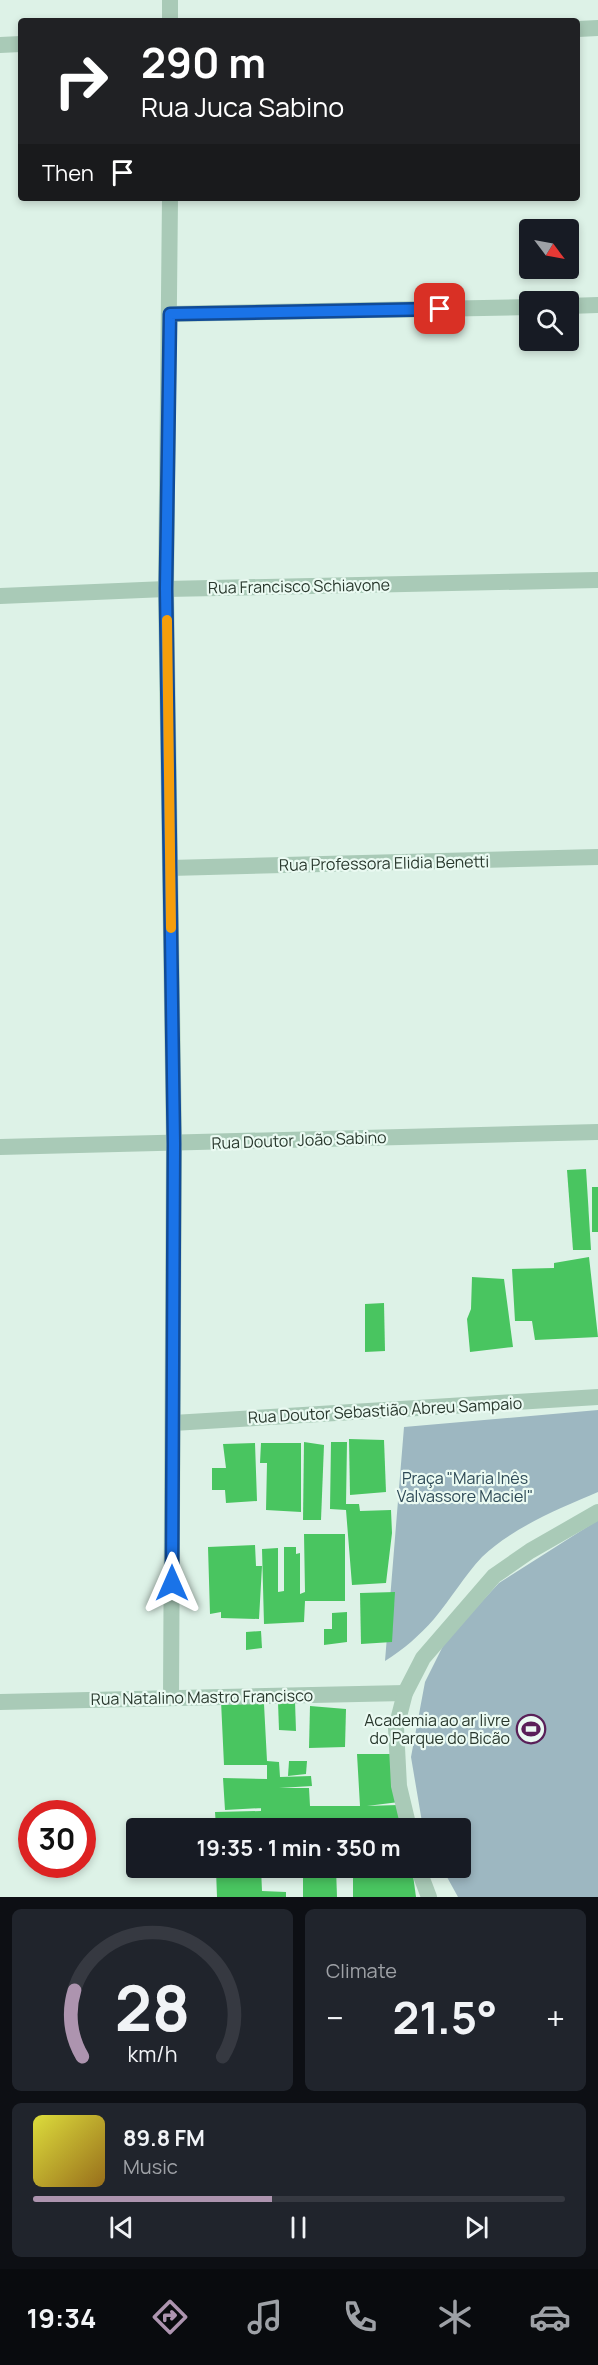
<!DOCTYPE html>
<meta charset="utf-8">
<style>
:root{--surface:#171b24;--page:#20242c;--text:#f1f3f6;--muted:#9ea1a6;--line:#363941;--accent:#ad94af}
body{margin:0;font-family:Manrope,sans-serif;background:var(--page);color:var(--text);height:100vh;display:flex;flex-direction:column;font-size:22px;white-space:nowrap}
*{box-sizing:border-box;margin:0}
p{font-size:20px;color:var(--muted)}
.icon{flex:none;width:33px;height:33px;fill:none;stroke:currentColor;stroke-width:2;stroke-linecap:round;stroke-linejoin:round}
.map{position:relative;height:1897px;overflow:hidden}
.panel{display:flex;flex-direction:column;gap:12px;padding:12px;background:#0d0f14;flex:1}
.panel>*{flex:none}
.banner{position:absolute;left:18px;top:18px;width:562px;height:183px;border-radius:6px;box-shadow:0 3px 9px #0003;background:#202124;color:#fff;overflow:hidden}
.needle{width:39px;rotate:122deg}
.buttons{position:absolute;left:519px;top:219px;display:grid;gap:12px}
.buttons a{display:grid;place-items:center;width:60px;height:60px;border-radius:6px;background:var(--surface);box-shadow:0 3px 9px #0003;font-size:30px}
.speed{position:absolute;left:18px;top:1800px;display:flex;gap:12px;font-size:30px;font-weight:700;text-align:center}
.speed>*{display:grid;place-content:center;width:78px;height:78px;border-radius:50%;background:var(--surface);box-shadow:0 3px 9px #0003;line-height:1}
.speed .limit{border:9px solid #d22;background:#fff;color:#111}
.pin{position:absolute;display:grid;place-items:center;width:51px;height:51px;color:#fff;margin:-26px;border-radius:12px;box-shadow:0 3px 9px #0006}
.me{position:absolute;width:66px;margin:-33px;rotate:0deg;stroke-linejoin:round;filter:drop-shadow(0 0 4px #0008)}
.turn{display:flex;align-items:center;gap:21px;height:126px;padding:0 24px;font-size:27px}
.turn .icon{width:78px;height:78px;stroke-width:2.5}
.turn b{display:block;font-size:42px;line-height:51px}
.then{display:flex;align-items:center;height:57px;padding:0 24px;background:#0003;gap:12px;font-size:22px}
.big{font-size:45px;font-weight:700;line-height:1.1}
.panel .widget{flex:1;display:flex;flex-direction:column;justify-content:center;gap:9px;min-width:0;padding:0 21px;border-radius:9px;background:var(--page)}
.panel .dial{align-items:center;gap:0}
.dial svg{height:156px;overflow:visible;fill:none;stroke:var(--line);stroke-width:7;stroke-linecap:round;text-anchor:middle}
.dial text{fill:var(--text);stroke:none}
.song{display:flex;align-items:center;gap:18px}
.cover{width:72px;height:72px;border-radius:9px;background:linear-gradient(135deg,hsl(60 70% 55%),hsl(40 70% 35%))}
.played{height:6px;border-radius:3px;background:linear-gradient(90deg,var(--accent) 45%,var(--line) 45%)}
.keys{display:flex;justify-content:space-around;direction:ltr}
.heat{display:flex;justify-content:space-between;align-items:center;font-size:33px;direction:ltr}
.panel .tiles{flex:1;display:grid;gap:12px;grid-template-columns:1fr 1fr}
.widget:last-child{grid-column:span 2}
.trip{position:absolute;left:126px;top:1818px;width:345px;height:60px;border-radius:6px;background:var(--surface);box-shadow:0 3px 9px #0003;font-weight:700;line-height:60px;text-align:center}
.tabs{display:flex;height:96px;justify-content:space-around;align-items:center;background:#090b0e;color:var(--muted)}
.tabs .icon{width:42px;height:42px}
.tabs .current{color:var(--accent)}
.tabs b{font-size:27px;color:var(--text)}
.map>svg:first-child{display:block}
</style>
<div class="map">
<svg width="598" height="1897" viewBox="0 0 598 1897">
<rect width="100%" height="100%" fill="#ddf2e7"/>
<g fill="#9db7c1">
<path d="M598,1410V1492C560,1508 512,1528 482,1557C464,1576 451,1599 434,1619C419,1636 404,1649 385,1661L404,1427Z"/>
<polygon points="598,1520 598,1897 458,1897 442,1868 460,1868 460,1828 423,1828 411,1757 425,1682 446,1640 499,1583"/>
</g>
<g fill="#49c560">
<polygon points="586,1169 591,1250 573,1250 567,1170"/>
<rect x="592" y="1187" width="6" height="45"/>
<polygon points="589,1257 598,1337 535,1340 532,1321 515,1321 512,1269 554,1268 554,1263"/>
<polygon points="472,1277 504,1279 513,1347 470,1352 467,1319 471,1309"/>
<polygon points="384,1303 385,1351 365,1352 365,1304"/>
<polygon points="349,1439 384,1440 386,1492 350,1495"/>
<polygon points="304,1442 324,1445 321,1520 303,1520"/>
<polygon points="331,1442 347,1442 346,1504 359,1504 360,1511 391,1510 392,1533 386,1583 352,1585 346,1510 330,1509"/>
<polygon points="255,1443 257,1501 226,1503 225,1490 212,1490 212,1468 226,1468 223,1444"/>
<polygon points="261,1443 301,1443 301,1512 266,1510 267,1463 260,1463"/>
<polygon points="304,1534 345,1534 345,1601 305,1601 304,1622 264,1624 262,1549 278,1548 278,1592 284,1591 284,1547 296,1547 296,1554 300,1553 300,1594 305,1592"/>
<polygon points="255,1545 256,1566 262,1566 259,1619 221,1618 221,1612 210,1614 208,1547"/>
<polygon points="395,1592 392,1642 361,1644 360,1593"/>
<polygon points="347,1612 347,1642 324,1645 324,1629 332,1629 332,1613"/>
<polygon points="261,1631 262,1648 246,1650 246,1632"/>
<polygon points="221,1701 264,1704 267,1761 279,1762 280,1777 311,1776 312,1786 279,1788 309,1788 310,1806 360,1806 357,1754 392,1754 399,1802 367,1806 398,1805 405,1828 352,1828 352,1824 317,1826 317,1828 234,1828 234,1825 216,1827 215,1812 261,1811 261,1808 279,1807 225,1810 223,1778 267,1779 267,1765 224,1765"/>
<polygon points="295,1701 296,1731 279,1730 278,1702"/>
<polygon points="310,1706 346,1709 345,1747 309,1748"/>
<polygon points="289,1761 307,1761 306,1774 288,1776"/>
<polygon points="234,1868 261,1868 262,1891 286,1892 286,1897 217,1897 216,1870 234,1871"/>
<polygon points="303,1868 336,1868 337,1897 303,1897"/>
<polygon points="353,1868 412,1868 416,1897 353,1897"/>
</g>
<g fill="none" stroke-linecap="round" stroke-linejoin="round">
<g stroke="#a9cab7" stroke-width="16">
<polyline points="170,0 170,21"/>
<polyline points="578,29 598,28"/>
<polyline points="0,45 21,44"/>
<polyline points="170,198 166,589 174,1144 171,1698"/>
<polyline points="568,306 598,305"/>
<polyline points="169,314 530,307"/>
<polyline points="0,596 166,589 598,580"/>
<polyline points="170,868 598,857"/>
<polyline points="0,1147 598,1132"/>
<polyline points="173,1423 598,1397"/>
<polyline points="0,1702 405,1693"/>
<polyline points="409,1828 399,1786 396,1728 405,1693 423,1658 494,1576 530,1551 598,1512"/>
<polyline points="418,1868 429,1897"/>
</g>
</g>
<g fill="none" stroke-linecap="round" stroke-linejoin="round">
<g stroke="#114b97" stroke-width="15">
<polyline id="route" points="172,1583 174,1144 166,589 170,314 440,309"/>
</g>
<use href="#route" stroke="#1a73e8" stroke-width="10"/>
<polyline stroke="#f59e0b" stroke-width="10" points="167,620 171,928"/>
</g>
<defs>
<g id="stadium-ring" transform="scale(1.5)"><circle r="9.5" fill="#eafaf2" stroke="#591f58" stroke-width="1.5"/><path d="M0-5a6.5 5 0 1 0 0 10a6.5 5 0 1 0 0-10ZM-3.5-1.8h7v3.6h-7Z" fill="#591f58"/></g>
</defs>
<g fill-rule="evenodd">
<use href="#stadium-ring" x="531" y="1729"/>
</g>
<g text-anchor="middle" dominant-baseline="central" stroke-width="4.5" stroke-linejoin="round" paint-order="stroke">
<g font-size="16" fill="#29382d" stroke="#eafaf2">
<text transform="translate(299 586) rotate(-1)">Rua Francisco Schiavone</text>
<text transform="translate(384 863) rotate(-1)">Rua Professora Elidia Benetti</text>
<text transform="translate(299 1140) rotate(-2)">Rua Doutor João Sabino</text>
<text transform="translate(385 1410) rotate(-3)">Rua Doutor Sebastião Abreu Sampaio</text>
<text transform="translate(202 1697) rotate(-1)">Rua Natalino Mastro Francisco</text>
</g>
<g font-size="16" fill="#2d4956" stroke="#eafaf2">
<text x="465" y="1478">Praça "Maria Inês<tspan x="465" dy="18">Valvassore Maciel"</tspan></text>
</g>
<g font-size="16" fill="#29382d" stroke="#eafaf2" text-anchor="end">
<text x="510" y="1720">Academia ao ar livre<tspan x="510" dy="18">do Parque do Bicão</tspan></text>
</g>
</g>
</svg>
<div class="buttons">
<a><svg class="needle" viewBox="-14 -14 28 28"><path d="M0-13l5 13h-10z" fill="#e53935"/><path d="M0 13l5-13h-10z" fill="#9ea1a6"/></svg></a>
<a><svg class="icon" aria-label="search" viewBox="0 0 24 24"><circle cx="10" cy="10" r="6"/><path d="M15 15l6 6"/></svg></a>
</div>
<div class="speed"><div class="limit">30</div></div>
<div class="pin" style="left:440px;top:309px;background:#d93025"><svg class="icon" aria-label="arrive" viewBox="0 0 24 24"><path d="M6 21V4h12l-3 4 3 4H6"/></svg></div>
<svg class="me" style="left:172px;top:1583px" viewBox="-20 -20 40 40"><path d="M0-17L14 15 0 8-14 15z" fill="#1a73e8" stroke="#fff" stroke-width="4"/></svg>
<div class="trip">19:35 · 1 min · 350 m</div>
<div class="banner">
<div class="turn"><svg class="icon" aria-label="right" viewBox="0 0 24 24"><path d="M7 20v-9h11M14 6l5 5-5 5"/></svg><div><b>290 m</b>Rua Juca Sabino</div></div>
<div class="then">Then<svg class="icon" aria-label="arrive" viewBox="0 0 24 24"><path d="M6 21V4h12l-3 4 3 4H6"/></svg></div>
</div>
</div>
<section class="panel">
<div class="tiles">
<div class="widget dial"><svg viewBox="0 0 100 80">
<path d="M14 69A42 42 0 1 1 86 69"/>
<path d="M14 69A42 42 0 0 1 10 35" stroke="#ad94af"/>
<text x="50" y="56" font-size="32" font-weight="700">28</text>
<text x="50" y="72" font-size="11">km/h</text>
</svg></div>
<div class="widget"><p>Climate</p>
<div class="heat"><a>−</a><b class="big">21.5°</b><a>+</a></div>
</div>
<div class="widget">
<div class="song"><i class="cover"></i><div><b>89.8 FM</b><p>Music</p></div></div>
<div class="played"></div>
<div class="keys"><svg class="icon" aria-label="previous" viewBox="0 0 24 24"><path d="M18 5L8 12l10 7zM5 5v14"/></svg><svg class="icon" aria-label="pause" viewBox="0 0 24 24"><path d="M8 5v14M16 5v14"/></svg><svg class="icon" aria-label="next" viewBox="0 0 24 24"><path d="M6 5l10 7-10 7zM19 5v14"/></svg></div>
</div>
</div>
</section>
<nav class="tabs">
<b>19:34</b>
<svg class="icon current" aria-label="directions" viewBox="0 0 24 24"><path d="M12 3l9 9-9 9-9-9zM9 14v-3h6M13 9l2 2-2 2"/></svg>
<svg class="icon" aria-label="music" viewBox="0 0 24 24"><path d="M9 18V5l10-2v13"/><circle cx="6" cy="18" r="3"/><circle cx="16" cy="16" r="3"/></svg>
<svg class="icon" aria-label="phone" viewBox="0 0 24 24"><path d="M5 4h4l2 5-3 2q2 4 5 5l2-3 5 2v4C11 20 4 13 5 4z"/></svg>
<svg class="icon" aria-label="climate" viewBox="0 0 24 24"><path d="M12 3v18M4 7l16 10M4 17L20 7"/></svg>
<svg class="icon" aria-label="car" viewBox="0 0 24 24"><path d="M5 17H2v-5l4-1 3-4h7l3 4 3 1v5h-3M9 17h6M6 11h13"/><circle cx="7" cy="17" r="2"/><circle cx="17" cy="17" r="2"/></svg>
</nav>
